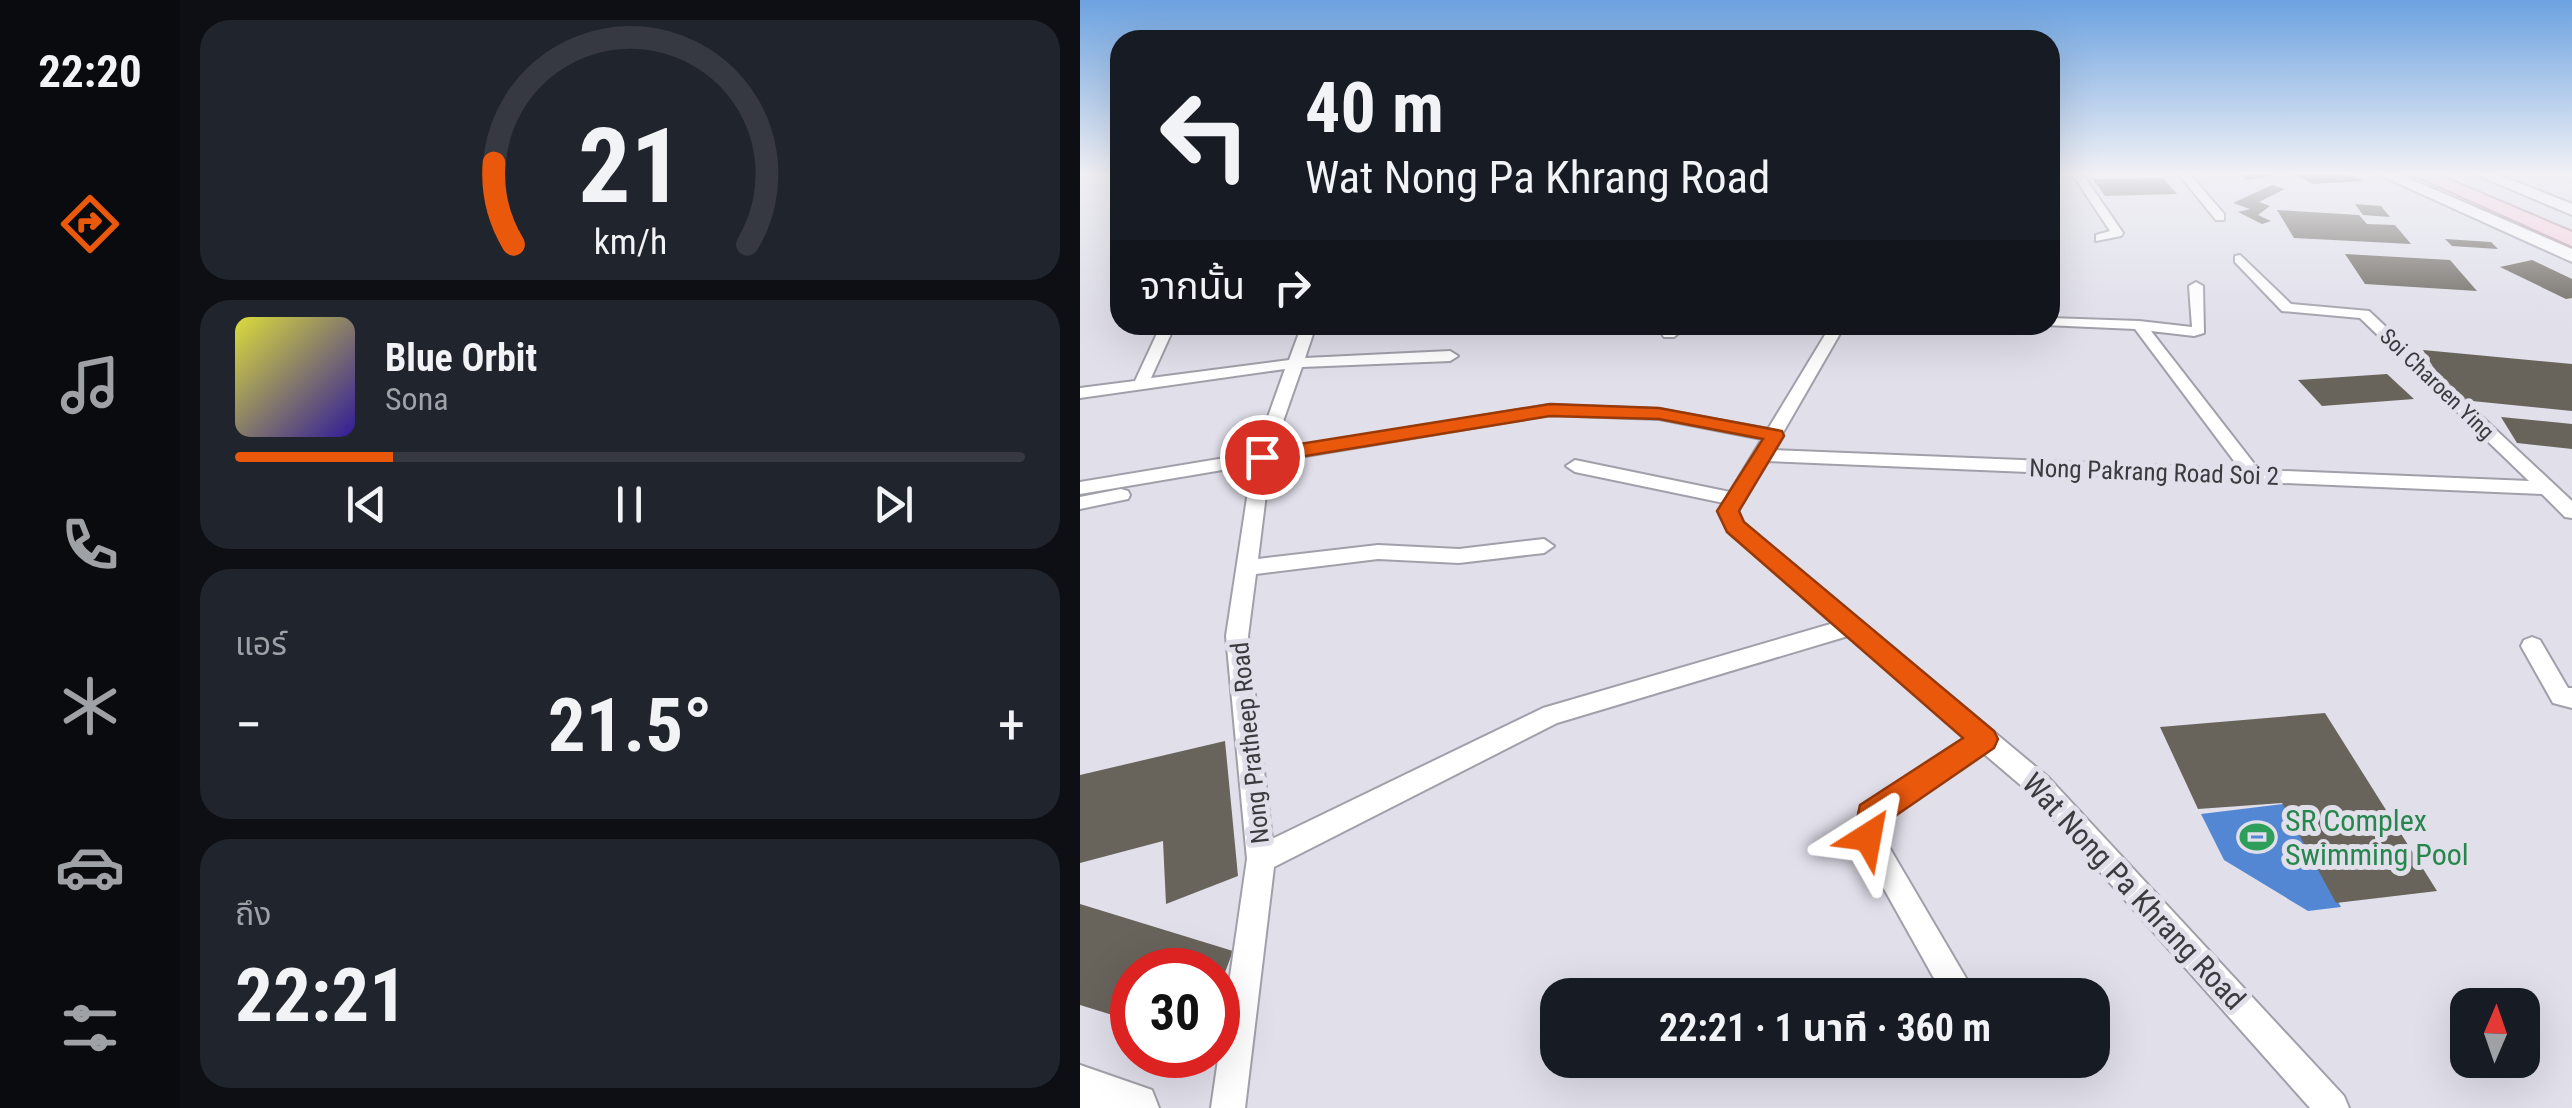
<!DOCTYPE html>
<html lang="th">
<meta charset="utf-8">
<style>
:root{--surface:#171b24;--page:#20242c;--text:#f1f3f6;--muted:#9ea1a6;--line:#363941;--accent:#ea580c}
body{margin:0;font-family:"Roboto Condensed","Noto Sans Thai",sans-serif;background:var(--page);color:var(--text);height:100vh;display:flex;flex-direction:column;font-size:38px;white-space:nowrap}
*{box-sizing:border-box;margin:0}
p{font-size:32px;color:var(--muted)}
.icon{flex:none;width:55px;height:55px;fill:none;stroke:currentColor;stroke-width:2;stroke-linecap:round;stroke-linejoin:round}
.map{position:relative;flex:1;overflow:hidden}
.details{display:flex;flex-direction:column;gap:20px;padding:20px;background:#0d0f14;width:900px}
.details>*{flex:none}
.top-card{position:absolute;left:30px;top:30px;width:950px;height:305px;border-radius:30px;box-shadow:0 10px 40px #0002;background:#171b24;color:var(--text);overflow:hidden}
.needle{width:65px;rotate:2deg}
.buttons{position:absolute;left:1370px;top:988px;display:grid;gap:20px}
.buttons a{display:grid;place-items:center;width:90px;height:90px;border-radius:20px;background:var(--surface);box-shadow:0 10px 40px #0002;font-size:50px}
.speed{position:absolute;left:30px;top:948px;display:flex;gap:20px;font-size:50px;font-weight:700;text-align:center}
.speed>*{display:grid;place-content:center;width:130px;height:130px;border-radius:50%;background:var(--surface);box-shadow:0 10px 40px #0002;line-height:1}
.speed .limit{border:15px solid #d22;background:#fff;color:#111}
.pin{position:absolute;display:grid;place-items:center;width:85px;height:85px;color:#fff;margin:-42px;border:5px solid #fff;border-radius:50%;box-shadow:0 2px 10px #0007}
.me{position:absolute;width:110px;margin:-55px;rotate:34deg;stroke-linejoin:round;filter:drop-shadow(0 0 8px #0008)}
.turn{display:flex;align-items:center;gap:35px;height:210px;padding:0 30px;font-size:45px}
.turn .icon{width:130px;height:130px;stroke-width:2.5}
.turn b{display:block;font-size:70px;line-height:85px}
.then{display:flex;align-items:center;height:95px;padding:0 30px;background:#0003;gap:20px;font-size:38px}
.big{font-size:75px;font-weight:700;line-height:1.1}
.details .tile{flex:1;display:flex;flex-direction:column;justify-content:center;gap:15px;min-width:0;padding:0 35px;border-radius:30px;background:var(--page)}
.details .dial{align-items:center;gap:0}
.dial svg{height:260px;overflow:visible;fill:none;stroke:var(--line);stroke-width:7;stroke-linecap:round;text-anchor:middle}
.dial text{fill:var(--text);stroke:none}
.song{display:flex;align-items:center;gap:30px}
.cover{width:120px;height:120px;border-radius:15px;background:linear-gradient(135deg,hsl(60 70% 55%),hsl(250 70% 35%))}
.played{height:10px;border-radius:5px;background:linear-gradient(90deg,var(--accent) 20%,var(--line) 20%)}
.keys{display:flex;justify-content:space-around;direction:ltr}
.heat{display:flex;justify-content:space-between;align-items:center;font-size:55px;direction:ltr}
.trip{position:absolute;left:460px;top:978px;width:570px;height:100px;border-radius:30px;background:var(--surface);box-shadow:0 10px 40px #0002;font-weight:700;line-height:100px;text-align:center}
main{display:flex;flex:1;min-height:0}
.tabs{display:flex;flex-direction:column;width:180px;justify-content:space-around;align-items:center;background:#090b0e;color:var(--muted)}
.tabs .icon{width:70px;height:70px}
.tabs .active{color:var(--accent)}
.tabs b{font-size:45px;color:var(--text)}
.map>svg:first-child{display:block}
</style>
<main>
<nav class="tabs">
<b>22:20</b>
<svg class="icon active" aria-label="directions" viewBox="0 0 24 24"><path d="M12 3l9 9-9 9-9-9zM9 14v-3h6M13 9l2 2-2 2"/></svg>
<svg class="icon" aria-label="music" viewBox="0 0 24 24"><path d="M9 18V5l10-2v13"/><circle cx="6" cy="18" r="3"/><circle cx="16" cy="16" r="3"/></svg>
<svg class="icon" aria-label="phone" viewBox="0 0 24 24"><path d="M5 4h4l2 5-3 2q2 4 5 5l2-3 5 2v4C11 20 4 13 5 4z"/></svg>
<svg class="icon" aria-label="climate" viewBox="0 0 24 24"><path d="M12 3v18M4 7l16 10M4 17L20 7"/></svg>
<svg class="icon" aria-label="car" viewBox="0 0 24 24"><path d="M5 17H2v-5l4-1 3-4h7l3 4 3 1v5h-3M9 17h6M6 11h13"/><circle cx="7" cy="17" r="2"/><circle cx="17" cy="17" r="2"/></svg>
<svg class="icon" aria-label="filters" viewBox="0 0 24 24"><path d="M4 7h16M4 17h16"/><circle cx="9" cy="7" r="2"/><circle cx="15" cy="17" r="2"/></svg>
</nav>
<section class="details">
<div class="tile dial"><svg viewBox="0 0 100 80">
<path d="M14 69A42 42 0 1 1 86 69"/>
<path d="M14 69A42 42 0 0 1 8 44" stroke="#ea580c"/>
<text x="50" y="56" font-size="32" font-weight="700">21</text>
<text x="50" y="72" font-size="11">km/h</text>
</svg></div>
<div class="tile">
<div class="song"><i class="cover"></i><div><b>Blue Orbit</b><p>Sona</p></div></div>
<div class="played"></div>
<div class="keys"><svg class="icon" aria-label="previous" viewBox="0 0 24 24"><path d="M18 5L8 12l10 7zM5 5v14"/></svg><svg class="icon" aria-label="pause" viewBox="0 0 24 24"><path d="M8 5v14M16 5v14"/></svg><svg class="icon" aria-label="next" viewBox="0 0 24 24"><path d="M6 5l10 7-10 7zM19 5v14"/></svg></div>
</div>
<div class="tile"><p>แอร์</p>
<div class="heat"><a>−</a><b class="big">21.5°</b><a>+</a></div>
</div>
<div class="tile"><p>ถึง</p><b class="big">22:21</b></div>
</section>
<div class="map">
<svg width="1492" height="1108" viewBox="0 0 1492 1108">
<rect width="100%" height="100%" fill="#e0dfea"/>
<polygon fill="#5387d3" points="1203,804 1261,907 1228,911 1144,860 1121,814"/>
<g fill="#68635b">
<polygon points="1158,172 1188,172 1193,176 1166,180"/>
<polygon points="1221,172 1263,172 1283,181 1233,184 1210,173"/>
<polygon points="1083,178 1097,194 1025,196 1013,179"/>
<polygon points="1192,185 1205,189 1179,202 1190,206 1178,215 1191,221 1182,224 1158,212 1170,209 1153,203"/>
<polygon points="1275,204 1301,206 1310,217 1283,215"/>
<polygon points="1197,210 1279,215 1287,224 1315,225 1331,244 1214,238"/>
<polygon points="1365,239 1411,242 1418,249 1372,246"/>
<polygon points="1265,254 1370,260 1397,291 1285,284"/>
<polygon points="1452,260 1492,279 1492,298 1486,299 1420,267"/>
<polygon points="1343,350 1492,364 1492,411 1372,399"/>
<polygon points="1307,374 1334,399 1242,406 1218,380"/>
<polygon points="1421,417 1492,424 1492,449 1437,443"/>
<polygon points="1245,713 1357,891 1256,903 1202,803 1118,809 1080,727"/>
<polygon points="145,741 158,876 86,904 83,841 0,863 0,775"/>
<polygon points="0,904 153,951 138,991 138,970 52,970 52,1021 0,1005"/>
</g>
<g fill="none" stroke-linecap="round" stroke-linejoin="round">
<g stroke="#a0a0aa" stroke-width="4">
<g id="minor">
<polygon points="991,172 1001,172 1043,233 1041,236 1016,241 1016,235 1030,231"/>
<polygon points="1097,172 1108,172 1144,214 1144,220 1136,220"/>
<path d="M1160,255L1211,304L1289,311L1492,501V518L1485,517L1462,494L687,461L657,511L663,523L968,777L1264,1096L1269,1108H1230L950,793L903,753L803,822L802,835L886,978L882,989L871,993L860,989L775,837L782,806L886,738L768,636L477,723L194,867L165,1108H131L167,859L146,636L172,465L0,494V482L175,453L205,369L0,398V388L55,381L81,325H95L71,378L209,360L222,325H236L225,358L370,351L378,356L370,361L222,367L193,450L469,405L579,409L688,429L751,325H765L693,450L1160,469L1055,329L965,325H970V318L1059,321L1112,327L1109,286L1116,282L1123,286L1124,333L1114,336L1071,331L1179,470L1449,481L1280,318L1202,311L1155,262V256ZM469,415L579,419L682,439L650,492L495,460L486,466L495,472L644,503L639,511L648,532L754,623L463,708L192,839L168,636L176,574L298,559L379,563L464,553L474,546L464,539L379,549L298,545L178,559L190,462Z"/>
<polygon points="592,325 608,325 594,337 584,337 582,334"/>
<polygon points="41,489 48,491 50,495 48,499 0,509 0,497"/>
<polygon points="1452,637 1460,640 1488,688 1492,688 1492,708 1473,703 1441,646 1444,640"/>
</g>
</g>
<g stroke="#a0a0aa" stroke-width="4">
<g id="secondary">
<polygon points="1293,172 1314,172 1492,249 1492,262"/>
<polygon points="1390,172 1412,172 1492,204 1492,215"/>
<polygon points="0,1065 72,1090 79,1108 0,1108"/>
</g>
</g>
<g stroke="#b7949f" stroke-width="4">
<polygon id="trunk" points="1327,172 1351,172 1492,232 1492,246"/>
</g>
<use href="#minor" fill="#fff" fill-rule="evenodd"/>
<use href="#secondary" fill="#fff" fill-rule="evenodd"/>
<use href="#trunk" fill="#fbd0db" fill-rule="evenodd"/>
</g>
<linearGradient id="sky" x2="0" y2="1"><stop stop-color="#6ca2e0"/><stop offset="0.53" stop-color="#f1f1f6"/><stop offset="1" stop-color="#f1f1f6" stop-opacity="0"/></linearGradient>
<rect width="1492" height="327" fill="url(#sky)"/>
<polygon fill="#ea580c" stroke="#983908" stroke-width="2.5" points="470,404 579,408 702,431 704,436 659,511 664,522 914,731 918,739 914,748 805,823 799,848 788,852 777,848 773,837 780,805 883,738 647,532 637,511 683,439 579,419 470,416 182,463 172,457 182,450"/>
<defs>
<g id="stadium-bare" transform="scale(2.7)"><path d="M0-5a6.5 5 0 1 0 0 10a6.5 5 0 1 0 0-10ZM-3.5-1.8h7v3.6h-7Z" fill="#2e9e5b" stroke="#e0dfea" stroke-width="2.5" paint-order="stroke"/></g>
</defs>
<g fill-rule="evenodd">
<use href="#stadium-bare" x="1177" y="837"/>
</g>
<g text-anchor="middle" dominant-baseline="central" stroke-width="10" stroke-linejoin="round" paint-order="stroke">
<g font-size="22" fill="#3b3b3f" stroke="#e0dfea">
<text transform="translate(1357 384) rotate(44)">Soi Charoen Ying</text>
</g>
<g font-size="25" fill="#3b3b3f" stroke="#e0dfea">
<text transform="translate(1074 472) rotate(2)">Nong Pakrang Road Soi 2</text>
<text transform="translate(170 743) rotate(-96)">Nong Pratheep Road</text>
</g>
<g font-size="30" fill="#27864d" stroke="#e0dfea" text-anchor="start">
<text x="1205" y="820">SR Complex<tspan x="1205" dy="34">Swimming Pool</tspan></text>
</g>
<g font-size="30" fill="#3b3b3f" stroke="#e0dfea">
<text transform="translate(1054 891) rotate(47)">Wat Nong Pa Khrang Road</text>
</g>
</g>
</svg>
<div class="buttons">
<a><svg class="needle" viewBox="-14 -14 28 28"><path d="M0-13l5 13h-10z" fill="#e53935"/><path d="M0 13l5-13h-10z" fill="#9ea1a6"/></svg></a>
</div>
<div class="speed"><div class="limit">30</div></div>
<div class="pin" style="left:182px;top:457px;background:#d93025"><svg class="icon" aria-label="arrive" viewBox="0 0 24 24"><path d="M6 21V4h12l-3 4 3 4H6"/></svg></div>
<svg class="me" style="left:788px;top:837px" viewBox="-20 -20 40 40"><path d="M0-17L14 15 0 8-14 15z" fill="#ea580c" stroke="#fff" stroke-width="4"/></svg>
<div class="trip">22:21 · 1 นาที · 360 m</div>
<div class="top-card">
<div class="turn"><svg class="icon" aria-label="left" viewBox="0 0 24 24"><path d="M17 20v-9H6M10 6l-5 5 5 5"/></svg><div><b>40 m</b>Wat Nong Pa Khrang Road</div></div>
<div class="then">จากนั้น<svg class="icon" aria-label="right" viewBox="0 0 24 24"><path d="M7 20v-9h11M14 6l5 5-5 5"/></svg></div>
</div>
</div>
</main>
